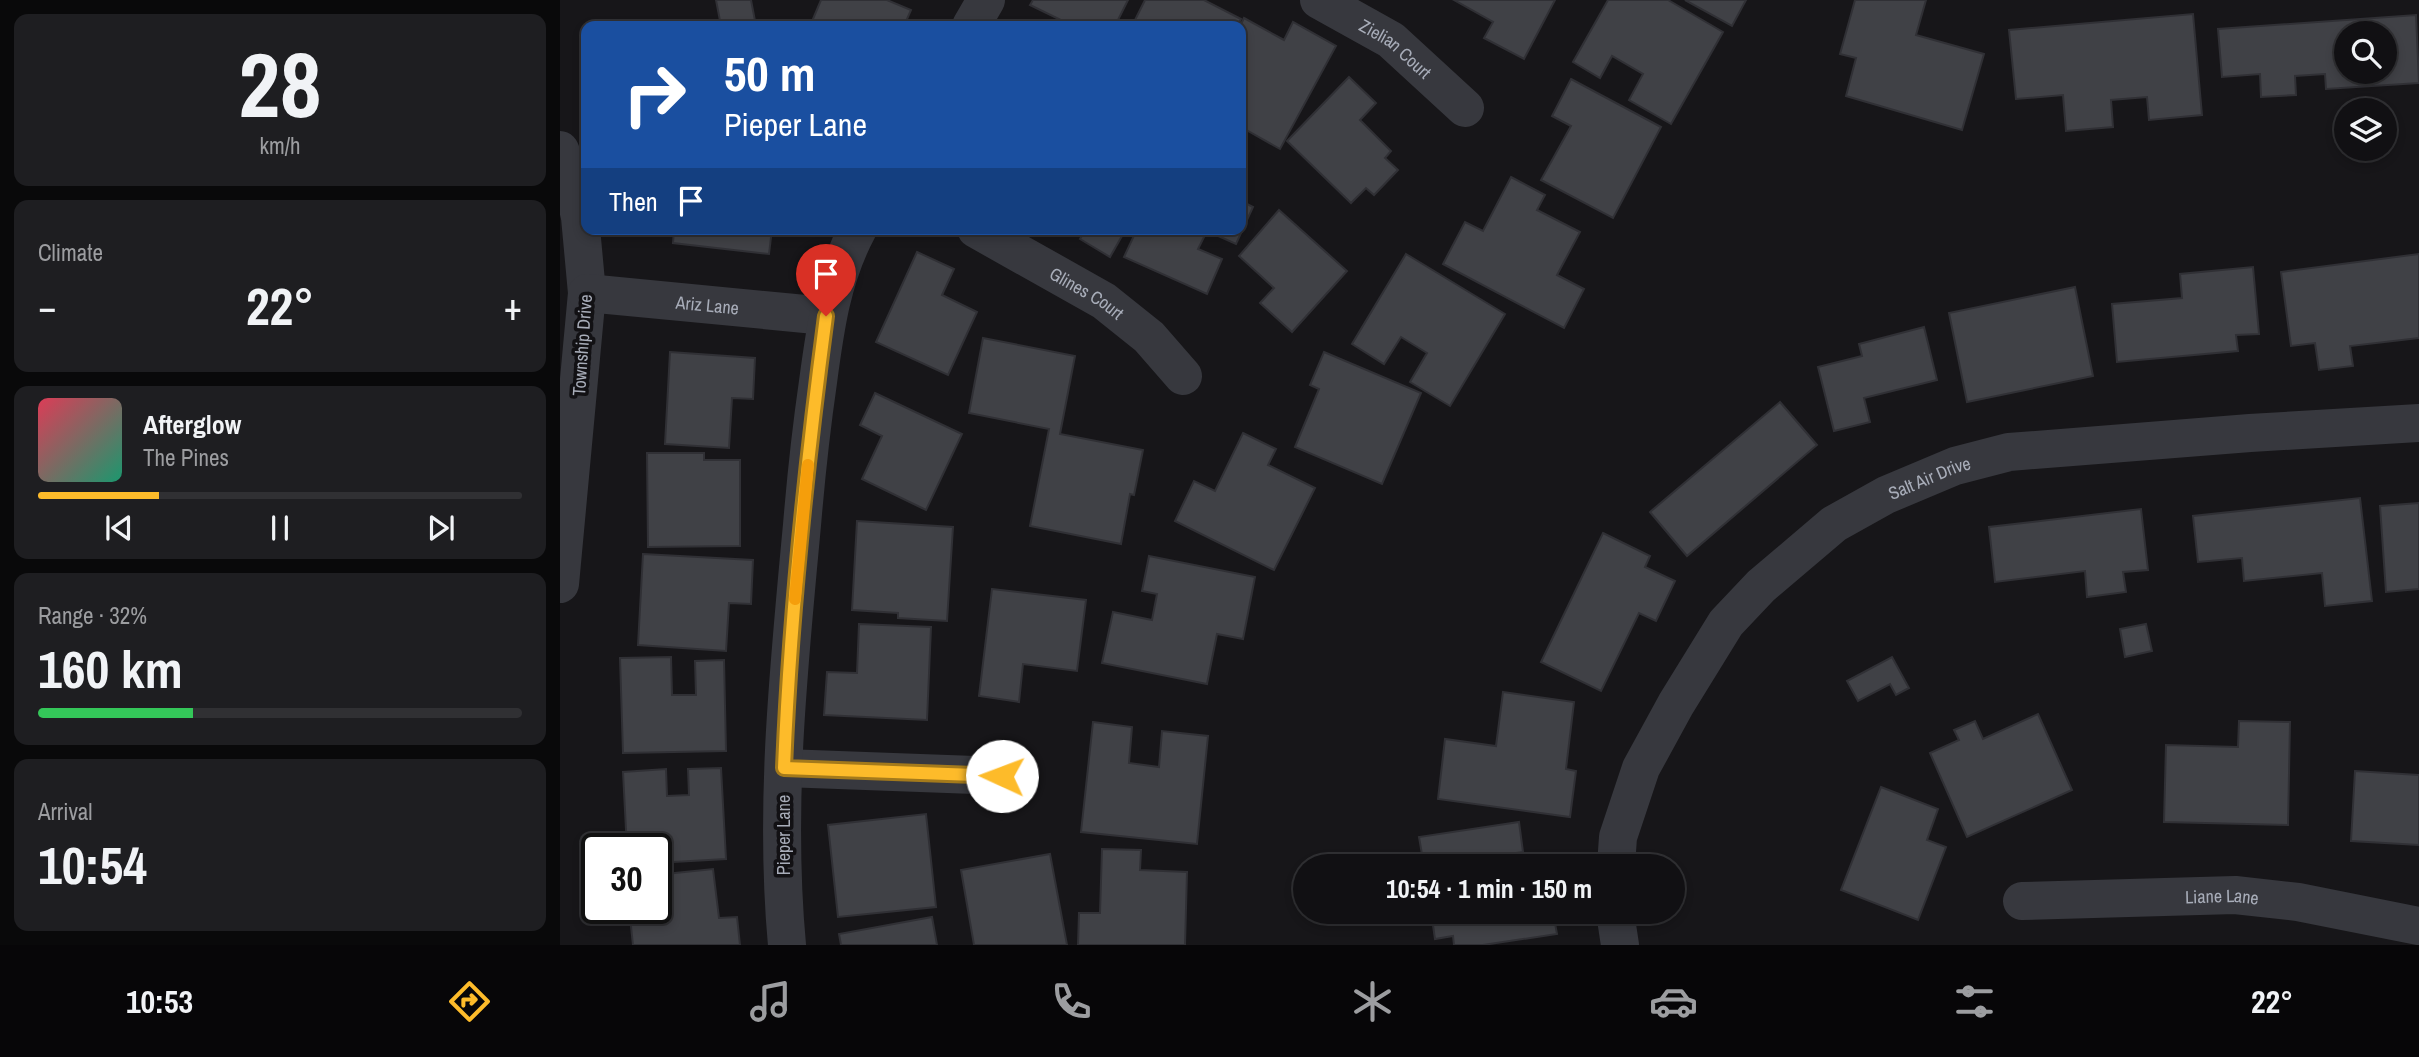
<!DOCTYPE html>
<meta charset="utf-8">
<style>
:root{--surface:#111013;--page:#1e1e21;--text:#f1f3f6;--muted:#9c9da0;--line:#303033;--accent:#fdbb2a}
body{margin:0;font-family:"Archivo Narrow",sans-serif;background:var(--page);color:var(--text);height:100vh;display:flex;flex-direction:column;font-size:26px;white-space:nowrap}
*{box-sizing:border-box;margin:0}
p{font-size:23px;color:var(--muted)}
.icon{flex:none;width:38px;height:38px;fill:none;stroke:currentColor;stroke-width:2;stroke-linecap:round;stroke-linejoin:round}
.map{position:relative;flex:1;overflow:hidden}
.side{display:flex;flex-direction:column;gap:14px;padding:14px;background:#09090a;width:560px}
.side>*{flex:none}
.hud{position:absolute;left:21px;top:21px;width:665px;height:214px;border-radius:14px;box-shadow:0 4px 10px #0003,0 0 0 2px var(--line);background:#1a4fa0;color:#fff;overflow:hidden}
.tools{position:absolute;left:1774px;top:21px;display:grid;gap:14px}
.tools a{display:grid;place-items:center;width:63px;height:63px;border-radius:50%;background:var(--surface);box-shadow:0 4px 10px #0003,0 0 0 2px var(--line);font-size:35px}
.speed{position:absolute;left:21px;top:833px;display:flex;gap:14px;font-size:35px;font-weight:700;text-align:center}
.speed>*{display:grid;place-content:center;width:91px;height:91px;border-radius:50%;background:var(--surface);box-shadow:0 4px 10px #0003,0 0 0 2px var(--line);line-height:1}
.speed .limit{border:4px solid #111;border-radius:10px;background:#fff;color:#111}
.pin{position:absolute;display:grid;place-items:center;width:60px;height:60px;color:#fff;margin:-72px -30px;border-radius:50% 50% 50% 0;rotate:-45deg;box-shadow:0 0 7px #0007}
.pin .icon{rotate:45deg}
.me{position:absolute;width:77px;margin:-38px;rotate:272deg;stroke-linejoin:round;filter:drop-shadow(0 0 5px #0008)}
.turn{display:flex;align-items:center;gap:24px;height:147px;padding:0 28px;font-size:32px}
.turn .icon{width:91px;height:91px;stroke-width:2.5}
.turn b{display:block;font-size:49px;line-height:60px}
.then{display:flex;align-items:center;height:66px;padding:0 28px;background:#0003;gap:14px;font-size:26px}
.big{font-size:52px;font-weight:700;line-height:1.1}
.side .card{flex:1;display:flex;flex-direction:column;justify-content:center;gap:10px;min-width:0;padding:0 24px;border-radius:14px;background:var(--page)}
.side .dial{align-items:center;gap:0}
.dial b{font-size:91px;line-height:1}
.song{display:flex;align-items:center;gap:21px}
.cover{width:84px;height:84px;border-radius:10px;background:linear-gradient(135deg,hsl(350 70% 55%),hsl(160 70% 35%))}
.played{height:7px;border-radius:4px;background:linear-gradient(90deg,var(--accent) 25%,var(--line) 25%)}
.keys{display:flex;justify-content:space-around;direction:ltr}
.heat{display:flex;justify-content:space-between;align-items:center;font-size:38px;direction:ltr}
.charge{height:10px;border-radius:5px;background:linear-gradient(90deg,#34c759 32%,var(--line) 0)}
.trip{position:absolute;left:733px;top:854px;width:392px;height:70px;border-radius:35px;background:var(--surface);box-shadow:0 4px 10px #0003,0 0 0 2px var(--line);font-weight:700;line-height:70px;text-align:center}
.menu{display:flex;height:112px;justify-content:space-around;align-items:center;background:#070608;color:var(--muted)}
.menu .icon{width:49px;height:49px}
.menu .on{color:var(--accent)}
.menu b{font-size:32px;color:var(--text)}
main{display:flex;flex:1;min-height:0}
.map>svg:first-child{display:block}
</style>
<main>
<section class="side">
<div class="card dial"><b>28</b><p>km/h</p></div>
<div class="card"><p>Climate</p>
<div class="heat"><a>−</a><b class="big">22°</b><a>+</a></div>
</div>
<div class="card">
<div class="song"><i class="cover"></i><div><b>Afterglow</b><p>The Pines</p></div></div>
<div class="played"></div>
<div class="keys"><svg class="icon" aria-label="previous" viewBox="0 0 24 24"><path d="M18 5L8 12l10 7zM5 5v14"/></svg><svg class="icon" aria-label="pause" viewBox="0 0 24 24"><path d="M8 5v14M16 5v14"/></svg><svg class="icon" aria-label="next" viewBox="0 0 24 24"><path d="M6 5l10 7-10 7zM19 5v14"/></svg></div>
</div>
<div class="card"><p>Range · 32%</p><b class="big">160 km</b><div class="charge"></div></div>
<div class="card"><p>Arrival</p><b class="big">10:54</b></div>
</section>
<div class="map">
<svg width="1859" height="945" viewBox="0 0 1859 945">
<rect width="100%" height="100%" fill="#171619"/>
<g fill="#404146" stroke="#303035" stroke-width="2" fill-rule="evenodd">
<polygon points="156,0 191,0 196,26 161,26"/>
<polygon points="261,0 327,0 351,10 344,26 250,26"/>
<polygon points="473,0 568,0 555,26 513,26 470,5"/>
<polygon points="585,0 644,0 681,19 677,26 572,26"/>
<polygon points="894,0 995,0 964,59 924,38 933,22"/>
<polygon points="1048,0 1108,0 1163,32 1111,124 1069,100 1083,74 1052,56 1040,78 1013,62"/>
<polygon points="1125,0 1186,0 1172,26"/>
<polygon points="1295,0 1366,0 1356,35 1424,54 1402,130 1286,96 1296,58 1280,54"/>
<polygon points="1633,14 1642,115 1589,120 1587,97 1551,100 1553,127 1506,131 1503,95 1456,99 1449,30"/>
<path d="M1856,15L1859,83L1766,89L1765,74L1735,76L1736,95L1701,97L1700,74L1662,77L1658,29ZM1787,33H1825V72H1787Z"/>
<polygon points="684,18 724,40 733,22 776,46 720,149 681,127 680,26"/>
<polygon points="789,77 816,103 800,120 831,151 825,158 838,170 814,195 806,188 791,203 727,141"/>
<polygon points="1011,79 1101,127 1053,218 981,180 1011,126 992,116"/>
<polygon points="951,177 985,195 977,210 1020,232 997,275 1024,289 1004,328 883,264 905,222 923,231"/>
<polygon points="681,201 693,207 676,244 647,231 638,249 662,259 647,294 564,257 577,229 681,229"/>
<polygon points="719,210 787,271 732,332 700,303 714,288 679,256"/>
<polygon points="114,229 212,229 209,254 113,243"/>
<polygon points="526,229 566,229 550,257 520,239"/>
<polygon points="357,252 394,269 382,295 417,312 388,375 316,342"/>
<polygon points="846,254 945,314 890,406 850,382 867,353 841,337 824,364 792,344"/>
<polygon points="1859,254 1859,338 1790,346 1793,366 1759,370 1755,343 1731,346 1721,272"/>
<polygon points="1693,267 1699,334 1676,335 1678,351 1557,362 1552,304 1622,298 1620,274"/>
<polygon points="1515,287 1533,376 1407,402 1389,313"/>
<polygon points="1364,327 1377,380 1304,398 1310,422 1274,431 1258,367 1302,356 1299,344"/>
<polygon points="423,338 515,356 500,434 583,450 574,495 570,494 561,544 470,526 489,429 409,413"/>
<polygon points="110,352 195,358 193,399 172,398 169,448 105,444"/>
<polygon points="764,352 861,393 822,484 735,447 759,389 750,385"/>
<polygon points="315,393 402,434 366,510 302,479 322,436 300,425"/>
<polygon points="1220,402 1257,445 1127,556 1090,512"/>
<polygon points="683,433 716,449 708,465 755,488 714,570 615,521 634,481 655,491"/>
<polygon points="87,453 144,453 144,460 180,460 180,546 88,547"/>
<polygon points="1800,498 1812,601 1765,606 1762,573 1684,581 1682,558 1638,562 1633,516"/>
<polygon points="1859,503 1859,589 1826,592 1820,506"/>
<polygon points="1581,509 1588,570 1563,572 1566,592 1527,597 1525,571 1435,582 1429,527"/>
<polygon points="297,521 393,527 387,621 338,618 338,613 292,610"/>
<polygon points="1043,533 1090,556 1085,567 1115,581 1096,621 1079,613 1041,691 981,662"/>
<polygon points="83,554 193,560 191,604 169,603 166,651 78,645"/>
<polygon points="589,556 695,577 683,639 657,634 647,684 542,663 553,612 592,620 597,594 582,591"/>
<polygon points="432,589 526,600 517,671 463,664 459,702 419,696"/>
<polygon points="299,624 371,627 367,720 264,715 267,672 297,673"/>
<polygon points="1586,624 1592,651 1565,657 1560,629"/>
<polygon points="111,657 112,695 136,695 135,661 164,660 166,751 63,753 60,658"/>
<polygon points="1332,657 1349,688 1336,695 1330,684 1298,701 1287,681"/>
<polygon points="943,692 1014,702 1006,769 1016,771 1010,817 878,799 885,739 936,746"/>
<polygon points="1478,714 1512,790 1407,837 1370,753 1399,740 1394,730 1415,721 1423,739"/>
<polygon points="1679,721 1730,722 1728,825 1604,822 1606,745 1678,747"/>
<polygon points="533,722 572,727 569,763 599,767 602,731 648,736 637,844 521,832"/>
<polygon points="161,768 166,859 96,863 96,849 67,849 63,772 106,769 107,796 129,795 128,769"/>
<polygon points="1795,771 1859,775 1859,845 1791,841"/>
<polygon points="1321,787 1378,809 1367,840 1386,847 1358,920 1281,890"/>
<polygon points="366,814 376,907 278,917 268,825"/>
<polygon points="959,822 963,852 941,855 943,866 864,866 859,837"/>
<polygon points="542,849 581,850 580,870 627,872 625,945 518,945 519,913 540,913"/>
<polygon points="490,854 507,945 414,945 401,870"/>
<polygon points="153,869 159,918 177,917 180,945 73,945 69,908 96,908 96,875"/>
<polygon points="871,912 993,912 997,934 923,945 894,945 893,936 875,939"/>
<polygon points="372,917 377,945 281,945 279,934"/>
</g>
<g fill="none" stroke-linecap="round" stroke-linejoin="round">
<g stroke="#37383e" stroke-width="38">
<path id="s1" d="M759,0L831,40L905,108"/>
<polyline points="411,26 426,0"/>
<polyline points="0,150 11,177 20,217 27,293 0,584"/>
<path id="s2" d="M416,229L544,301L589,337L623,376"/>
<path id="s3" d="M27,293L266,316"/>
<polyline points="224,768 442,776"/>
<path id="s4" d="M1056,866L1058,837L1081,768L1116,704L1166,623L1201,586L1274,524L1326,495L1395,466L1449,452L1690,433L1859,423"/>
<path id="s5" d="M1462,901L1675,895L1738,902L1859,926"/>
<polyline points="1055,912 1060,945"/>
<path d="M227,945C214,805 229,665 242,525C246,477 251,430 258,382C265,329 272,277 298,229"/>
</g>
</g>
<g fill="none" stroke-linecap="round" stroke-linejoin="round">
<g stroke="#a47a1b" stroke-width="18">
<path id="route" d="M266,316C246,466 230,617 224,768L442,776"/>
</g>
<use href="#route" stroke="#fdbb2a" stroke-width="12"/>
<polyline stroke="#f59e0b" stroke-width="12" points="235,599 248,465"/>
</g>
<g text-anchor="middle" dominant-baseline="central" stroke-width="7" stroke-linejoin="round" paint-order="stroke">
<g font-size="18" fill="#a8adb9" stroke="#121114">
<text stroke="none"><textPath href="#s1" startOffset="91">Zielian Court</textPath></text>
<text stroke="none"><textPath href="#s2" startOffset="128">Glines Court</textPath></text>
<text stroke="none"><textPath href="#s3" startOffset="121">Ariz Lane</textPath></text>
<text transform="translate(22 345) rotate(-86)">Township Drive</text>
<text stroke="none"><textPath href="#s4" startOffset="523">Salt Air Drive</textPath></text>
<text transform="translate(223 835) rotate(-90)">Pieper Lane</text>
<text stroke="none"><textPath href="#s5" startOffset="200">Liane Lane</textPath></text>
</g>
</g>
</svg>
<div class="tools">
<a><svg class="icon" aria-label="search" viewBox="0 0 24 24"><circle cx="10" cy="10" r="6"/><path d="M15 15l6 6"/></svg></a>
<a><svg class="icon" aria-label="layers" viewBox="0 0 24 24"><path d="M12 4l9 5-9 5-9-5zM3 14l9 5 9-5"/></svg></a>
</div>
<div class="speed"><div class="limit">30</div></div>
<div class="pin" style="left:266px;top:316px;background:#d93025"><svg class="icon" aria-label="arrive" viewBox="0 0 24 24"><path d="M6 21V4h12l-3 4 3 4H6"/></svg></div>
<svg class="me" style="left:442px;top:776px" viewBox="-20 -20 40 40"><circle r="19" fill="#fff"/><path d="M0-13L10 11 0 6-10 11z" fill="#fdbb2a"/></svg>
<div class="trip">10:54 · 1 min · 150 m</div>
<div class="hud">
<div class="turn"><svg class="icon" aria-label="right" viewBox="0 0 24 24"><path d="M7 20v-9h11M14 6l5 5-5 5"/></svg><div><b>50 m</b>Pieper Lane</div></div>
<div class="then">Then<svg class="icon" aria-label="arrive" viewBox="0 0 24 24"><path d="M6 21V4h12l-3 4 3 4H6"/></svg></div>
</div>
</div>
</main>
<nav class="menu">
<b>10:53</b>
<svg class="icon on" aria-label="directions" viewBox="0 0 24 24"><path d="M12 3l9 9-9 9-9-9zM9 14v-3h6M13 9l2 2-2 2"/></svg>
<svg class="icon" aria-label="music" viewBox="0 0 24 24"><path d="M9 18V5l10-2v13"/><circle cx="6" cy="18" r="3"/><circle cx="16" cy="16" r="3"/></svg>
<svg class="icon" aria-label="phone" viewBox="0 0 24 24"><path d="M5 4h4l2 5-3 2q2 4 5 5l2-3 5 2v4C11 20 4 13 5 4z"/></svg>
<svg class="icon" aria-label="climate" viewBox="0 0 24 24"><path d="M12 3v18M4 7l16 10M4 17L20 7"/></svg>
<svg class="icon" aria-label="car" viewBox="0 0 24 24"><path d="M5 17H2v-5l4-1 3-4h7l3 4 3 1v5h-3M9 17h6M6 11h13"/><circle cx="7" cy="17" r="2"/><circle cx="17" cy="17" r="2"/></svg>
<svg class="icon" aria-label="filters" viewBox="0 0 24 24"><path d="M4 7h16M4 17h16"/><circle cx="9" cy="7" r="2"/><circle cx="15" cy="17" r="2"/></svg>
<b>22°</b>
</nav>
